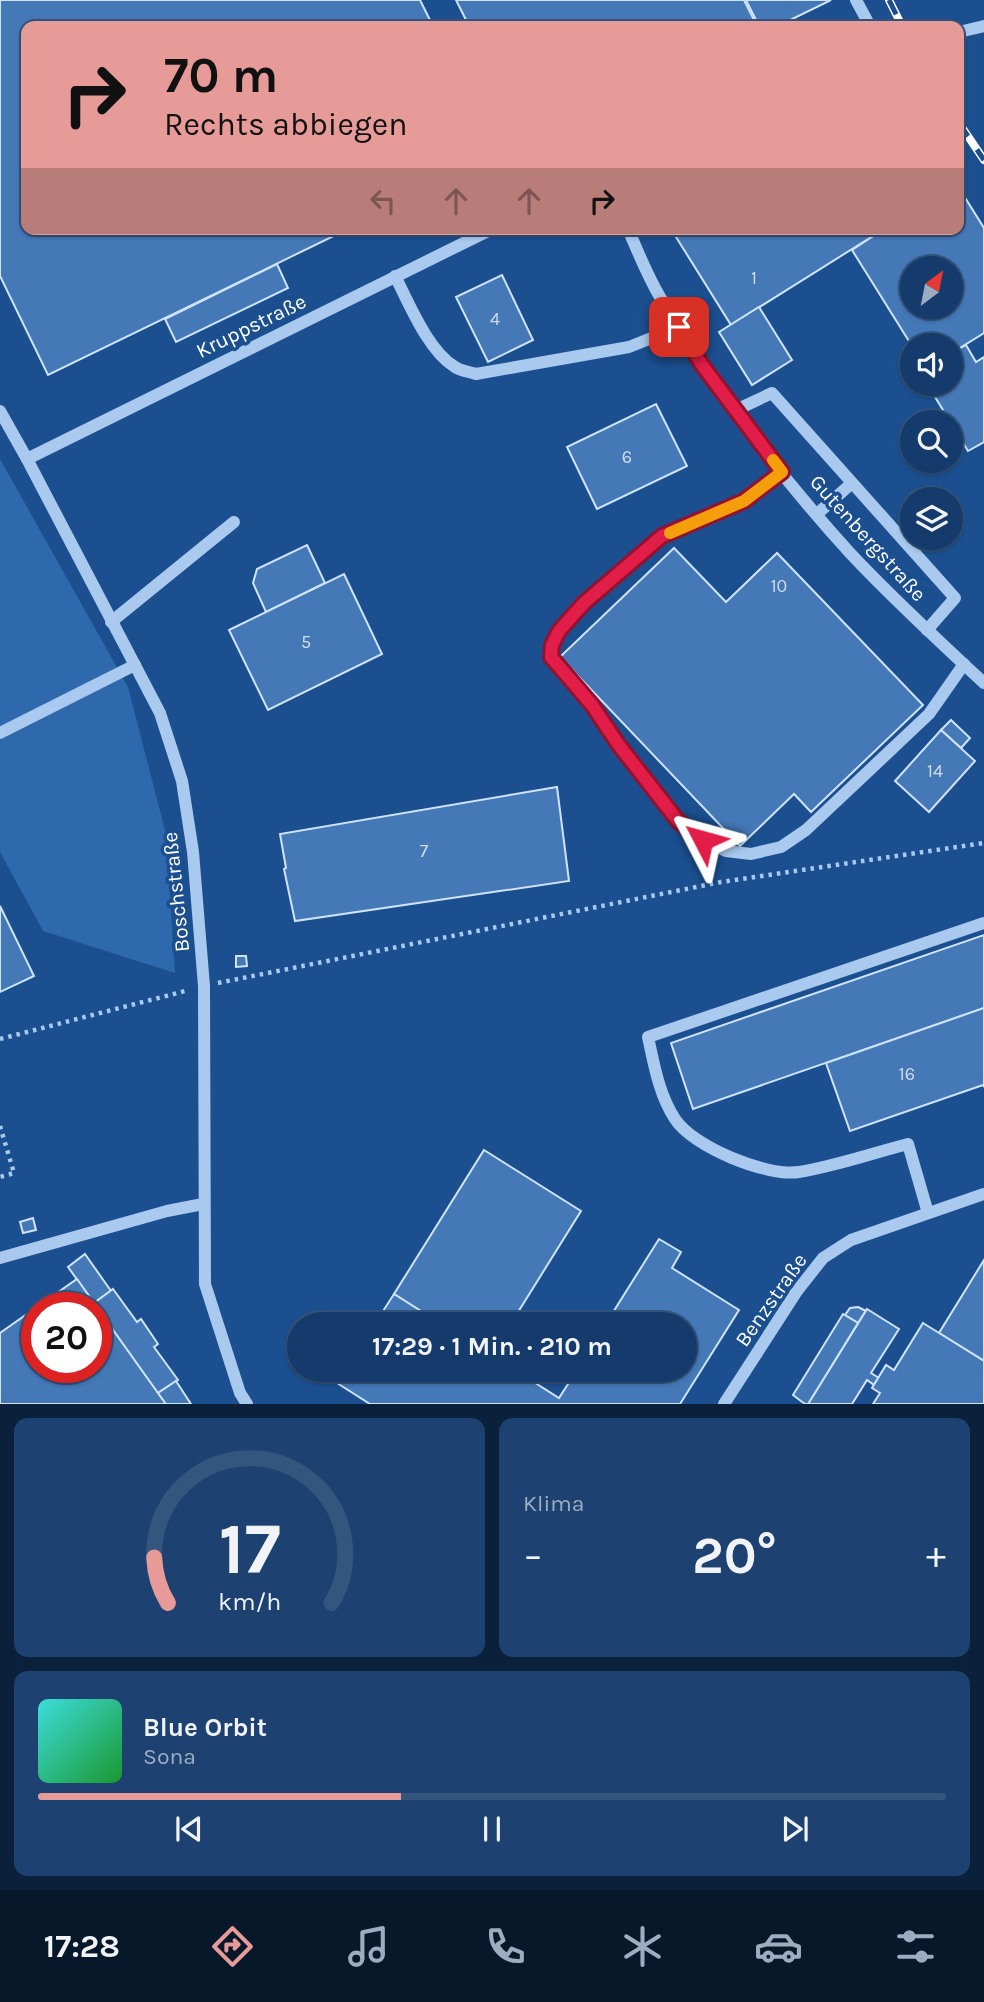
<!DOCTYPE html>
<html lang="de">
<meta charset="utf-8">
<style>
:root{--surface:#143b6b;--page:#1d4271;--text:#f1f3f6;--muted:#9dadc1;--line:#33557e;--accent:#e69b98}
body{margin:0;font-family:Karla,sans-serif;background:var(--page);color:var(--text);height:100vh;display:flex;flex-direction:column;font-size:26px;white-space:nowrap}
*{box-sizing:border-box;margin:0}
p{font-size:23px;color:var(--muted)}
.icon{flex:none;width:38px;height:38px;fill:none;stroke:currentColor;stroke-width:2;stroke-linecap:round;stroke-linejoin:round}
.map{position:relative;height:1404px;overflow:hidden}
.panel{display:flex;flex-direction:column;gap:14px;padding:14px;background:#0b203b;flex:1}
.panel>*{flex:none}
.banner{position:absolute;left:21px;top:21px;width:943px;height:214px;border-radius:14px;box-shadow:0 2px 5px #0004,0 0 0 2px var(--line);background:#e69b98;color:#111;overflow:hidden}
.needle{width:46px;rotate:32deg}
.fabs{position:absolute;left:900px;top:256px;display:grid;gap:14px}
.fabs a{display:grid;place-items:center;width:63px;height:63px;border-radius:50%;background:var(--surface);box-shadow:0 2px 5px #0004,0 0 0 2px var(--line);font-size:35px}
.speed{position:absolute;left:21px;top:1292px;display:flex;gap:14px;font-size:35px;font-weight:700;text-align:center}
.speed>*{display:grid;place-content:center;width:91px;height:91px;border-radius:50%;background:var(--surface);box-shadow:0 2px 5px #0004,0 0 0 2px var(--line);line-height:1}
.speed .limit{border:10px solid #d22;background:#fff;color:#111}
.pin{position:absolute;display:grid;place-items:center;width:60px;height:60px;color:#fff;margin:-30px;border-radius:14px;box-shadow:0 4px 10px #0006}
.me{position:absolute;width:77px;margin:-38px;rotate:309deg;stroke-linejoin:round;filter:drop-shadow(0 0 5px #0008)}
.turn{display:flex;align-items:center;gap:24px;height:147px;padding:0 28px;font-size:32px}
.turn .icon{width:91px;height:91px;stroke-width:2.5}
.turn b{display:block;font-size:49px;line-height:60px}
.lanes{display:flex;align-items:center;height:66px;padding:0 28px;background:#0003;justify-content:center;gap:35px;direction:ltr}
.lanes .off{opacity:.35}
.big{font-size:52px;font-weight:700;line-height:1.1}
.panel .card{flex:1;display:flex;flex-direction:column;justify-content:center;gap:10px;min-width:0;padding:0 24px;border-radius:14px;background:var(--page)}
.panel .dial{align-items:center;gap:0}
.dial svg{height:182px;overflow:visible;fill:none;stroke:var(--line);stroke-width:7;stroke-linecap:round;text-anchor:middle}
.dial text{fill:var(--text);stroke:none}
.song{display:flex;align-items:center;gap:21px}
.cover{width:84px;height:84px;border-radius:10px;background:linear-gradient(135deg,hsl(180 70% 55%),hsl(130 70% 35%))}
.played{height:7px;border-radius:4px;background:linear-gradient(90deg,var(--accent) 40%,var(--line) 40%)}
.keys{display:flex;justify-content:space-around;direction:ltr}
.heat{display:flex;justify-content:space-between;align-items:center;font-size:38px;direction:ltr}
.panel .tiles{flex:1;display:grid;gap:14px;grid-template-columns:1fr 1fr}
.card:last-child{grid-column:span 2}
.trip{position:absolute;left:287px;top:1312px;width:410px;height:70px;border-radius:35px;background:var(--surface);box-shadow:0 2px 5px #0004,0 0 0 2px var(--line);font-weight:700;line-height:70px;text-align:center}
.tabs{display:flex;height:112px;justify-content:space-around;align-items:center;background:#08182b;color:var(--muted)}
.tabs .icon{width:49px;height:49px}
.tabs .current{color:var(--accent)}
.tabs b{font-size:32px;color:var(--text)}
.map>svg:first-child{display:block}
</style>
<div class="map">
<svg width="984" height="1404" viewBox="0 0 984 1404">
<rect width="100%" height="100%" fill="#1b4f8f"/>
<polygon fill="#2e69ad" points="0,459 128,687 166,834 175,973 43,931 0,852"/>
<g fill="#4478b7" stroke="#cfe3fa" stroke-width="2" fill-rule="evenodd">
<polygon points="0,0 420,0 433,26 26,26 26,229 348,229 48,375 0,276"/>
<polygon points="456,0 744,0 757,26 469,26"/>
<polygon points="746,0 831,0 778,26 759,26"/>
<path d="M959,188L984,228V333L950,354V345L912,346L852,250L884,229H959ZM912,268H950V306H912Z"/>
<polygon points="671,229 884,229 731,325"/>
<polygon points="277,264 288,288 176,342 165,319"/>
<polygon points="502,275 533,340 488,362 456,297"/>
<polygon points="759,307 792,360 752,385 719,332"/>
<polygon points="966,345 976,362 984,357 984,442 968,451 932,392 961,375 950,354"/>
<polygon points="656,404 687,466 597,509 567,447"/>
<polygon points="307,545 325,583 266,612 253,583 257,569"/>
<polygon points="674,548 726,602 777,553 923,705 811,812 794,794 740,846 560,657"/>
<polygon points="344,574 382,654 268,710 229,630"/>
<polygon points="951,720 970,738 961,748 941,730"/>
<polygon points="941,730 975,761 929,812 895,781"/>
<polygon points="557,787 569,881 295,921 284,869 286,868 280,834"/>
<polygon points="0,906 34,976 0,992"/>
<polygon points="984,935 984,1008 693,1109 671,1043"/>
<polygon points="236,956 246,956 247,966 236,967"/>
<polygon points="984,1008 984,1087 983,1085 850,1131 826,1063"/>
<polygon points="484,1150 581,1211 510,1325 443,1325 394,1294"/>
<polygon points="33,1218 36,1230 23,1233 20,1222"/>
<polygon points="659,1239 681,1252 672,1268 739,1310 680,1404 370,1404 337,1383 345,1370 515,1370 559,1398 577,1370 684,1370 684,1325 605,1325"/>
<polygon points="85,1254 111,1291 94,1303 68,1267"/>
<polygon points="984,1260 984,1361 939,1333"/>
<path d="M77,1279L94,1303L166,1404H0V1333ZM37,1307H96V1367H37Z"/>
<polygon points="113,1289 137,1322 141,1319 158,1344 154,1347 178,1380 158,1393 94,1303"/>
<polygon points="394,1294 443,1325 374,1325"/>
<polygon points="858,1307 866,1311 858,1323 845,1315 850,1308"/>
<polygon points="867,1309 899,1329 871,1373 879,1378 874,1385 867,1380 852,1404 808,1404"/>
<polygon points="843,1314 858,1323 808,1404 805,1404 793,1395"/>
<polygon points="923,1323 984,1361 984,1404 873,1404 880,1393 872,1388 886,1365 894,1370"/>
<polygon points="176,1381 191,1404 166,1404 158,1393"/>
</g>
<g fill="none" stroke-linecap="round" stroke-linejoin="round">
<g stroke="#a9c9ee" stroke-width="4.5" stroke-dasharray="3.5 5" stroke-linecap="butt">
<polyline points="218,983 721,882 984,843"/>
<polyline points="0,1039 189,990"/>
<polyline points="0,1126 14,1173 0,1177"/>
</g>
<g stroke="#a9c9ee" stroke-width="12">
<polyline points="856,0 870,26"/>
<polyline points="959,32 984,26"/>
<path d="M628,229C638,252 647,275 660,297C712,387 780,476 850,553C893,599 939,641 984,683"/>
<path d="M395,276C409,303 428,351 455,367C461,371 470,372 476,374L629,347L679,327"/>
<polyline points="736,410 772,393 955,598 927,630"/>
<polyline points="0,411 27,459 160,713 182,781 193,852 204,986 205,1284 240,1393 247,1404"/>
<polyline points="27,459 492,229"/>
<polyline points="782,472 744,501 662,536 584,603 559,631 552,645 551,657 557,666 592,705 618,744 678,821 703,840 726,851 751,854 781,847 806,830 929,714 964,664"/>
<polyline points="817,514 852,483"/>
<polyline points="111,622 234,522"/>
<polyline points="0,733 135,665"/>
<path d="M928,1213L908,1144C873,1153 836,1166 799,1172C767,1177 693,1147 675,1119C659,1095 654,1064 648,1037L984,923"/>
<polyline points="0,1258 167,1211 203,1204"/>
<polyline points="724,1404 797,1291 823,1258 851,1240 984,1194"/>
</g>
<g stroke="#fff" stroke-width="8">
<g id="rail">
<polyline points="889,0 902,26"/>
<polyline points="959,123 984,160"/>
</g>
</g>
<use href="#rail" stroke="#1b4f8f" stroke-width="5" stroke-dasharray="16" stroke-linecap="butt"/>
</g>
<g fill="none" stroke-linecap="round" stroke-linejoin="round">
<g stroke="#92132f" stroke-width="18">
<polyline id="route" points="679,327 702,365 782,472 744,501 662,536 584,603 559,631 552,645 551,657 592,705 618,744 678,821 703,840"/>
</g>
<use href="#route" stroke="#e11d48" stroke-width="12"/>
<polyline stroke="#f59e0b" stroke-width="12" points="670,533 744,501 782,472 773,460"/>
</g>
<g text-anchor="middle" dominant-baseline="central" stroke-width="7" stroke-linejoin="round" paint-order="stroke">
<g font-size="18" fill="#d0dded">
<text x="754" y="278">1</text>
<text x="495" y="319">4</text>
<text x="627" y="457">6</text>
<text x="779" y="586">10</text>
<text x="306" y="642">5</text>
<text x="935" y="771">14</text>
<text x="424" y="851">7</text>
<text x="907" y="1074">16</text>
</g>
<g font-size="21" fill="#fff" stroke="#1b4f8f">
<text transform="translate(251 326) rotate(-26)">Kruppstraße</text>
<text transform="translate(868 538) rotate(48)">Gutenbergstraße</text>
<text transform="translate(176 892) rotate(-96)">Boschstraße</text>
<text transform="translate(771 1300) rotate(-55)">Benzstraße</text>
</g>
</g>
</svg>
<div class="fabs">
<a><svg class="needle" viewBox="-14 -14 28 28"><path d="M0-13l5 13h-10z" fill="#e53935"/><path d="M0 13l5-13h-10z" fill="#9dadc1"/></svg></a>
<a><svg class="icon" aria-label="sound" viewBox="0 0 24 24"><path d="M4 9h4l5-4v14l-5-4H4zM17 9q2 3 0 6"/></svg></a>
<a><svg class="icon" aria-label="search" viewBox="0 0 24 24"><circle cx="10" cy="10" r="6"/><path d="M15 15l6 6"/></svg></a>
<a><svg class="icon" aria-label="layers" viewBox="0 0 24 24"><path d="M12 4l9 5-9 5-9-5zM3 14l9 5 9-5"/></svg></a>
</div>
<div class="speed"><div class="limit">20</div></div>
<div class="pin" style="left:679px;top:327px;background:#d93025"><svg class="icon" aria-label="arrive" viewBox="0 0 24 24"><path d="M6 21V4h12l-3 4 3 4H6"/></svg></div>
<svg class="me" style="left:703px;top:840px" viewBox="-20 -20 40 40"><path d="M0-17L14 15 0 8-14 15z" fill="#e11d48" stroke="#fff" stroke-width="4"/></svg>
<div class="trip">17:29 · 1 Min. · 210 m</div>
<div class="banner">
<div class="turn"><svg class="icon" aria-label="right" viewBox="0 0 24 24"><path d="M7 20v-9h11M14 6l5 5-5 5"/></svg><div><b>70 m</b>Rechts abbiegen</div></div>
<div class="lanes"><svg class="icon off" aria-label="left" viewBox="0 0 24 24"><path d="M17 20v-9H6M10 6l-5 5 5 5"/></svg><svg class="icon off" aria-label="ahead" viewBox="0 0 24 24"><path d="M12 20V5M6 11l6-6 6 6"/></svg><svg class="icon off" aria-label="ahead" viewBox="0 0 24 24"><path d="M12 20V5M6 11l6-6 6 6"/></svg><svg class="icon" aria-label="right" viewBox="0 0 24 24"><path d="M7 20v-9h11M14 6l5 5-5 5"/></svg></div>
</div>
</div>
<section class="panel">
<div class="tiles">
<div class="card dial"><svg viewBox="0 0 100 80">
<path d="M14 69A42 42 0 1 1 86 69"/>
<path d="M14 69A42 42 0 0 1 8 49" stroke="#e69b98"/>
<text x="50" y="56" font-size="32" font-weight="700">17</text>
<text x="50" y="72" font-size="11">km/h</text>
</svg></div>
<div class="card"><p>Klima</p>
<div class="heat"><a>−</a><b class="big">20°</b><a>+</a></div>
</div>
<div class="card">
<div class="song"><i class="cover"></i><div><b>Blue Orbit</b><p>Sona</p></div></div>
<div class="played"></div>
<div class="keys"><svg class="icon" aria-label="previous" viewBox="0 0 24 24"><path d="M18 5L8 12l10 7zM5 5v14"/></svg><svg class="icon" aria-label="pause" viewBox="0 0 24 24"><path d="M8 5v14M16 5v14"/></svg><svg class="icon" aria-label="next" viewBox="0 0 24 24"><path d="M6 5l10 7-10 7zM19 5v14"/></svg></div>
</div>
</div>
</section>
<nav class="tabs">
<b>17:28</b>
<svg class="icon current" aria-label="directions" viewBox="0 0 24 24"><path d="M12 3l9 9-9 9-9-9zM9 14v-3h6M13 9l2 2-2 2"/></svg>
<svg class="icon" aria-label="music" viewBox="0 0 24 24"><path d="M9 18V5l10-2v13"/><circle cx="6" cy="18" r="3"/><circle cx="16" cy="16" r="3"/></svg>
<svg class="icon" aria-label="phone" viewBox="0 0 24 24"><path d="M5 4h4l2 5-3 2q2 4 5 5l2-3 5 2v4C11 20 4 13 5 4z"/></svg>
<svg class="icon" aria-label="climate" viewBox="0 0 24 24"><path d="M12 3v18M4 7l16 10M4 17L20 7"/></svg>
<svg class="icon" aria-label="car" viewBox="0 0 24 24"><path d="M5 17H2v-5l4-1 3-4h7l3 4 3 1v5h-3M9 17h6M6 11h13"/><circle cx="7" cy="17" r="2"/><circle cx="17" cy="17" r="2"/></svg>
<svg class="icon" aria-label="filters" viewBox="0 0 24 24"><path d="M4 7h16M4 17h16"/><circle cx="9" cy="7" r="2"/><circle cx="15" cy="17" r="2"/></svg>
</nav>
